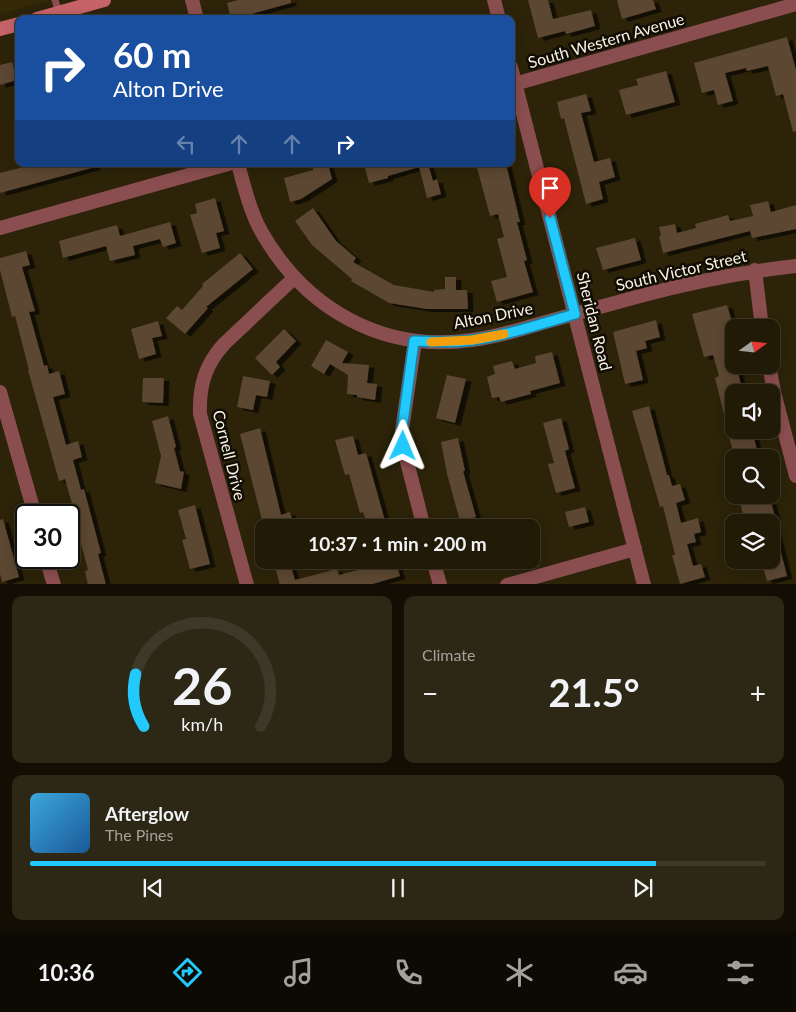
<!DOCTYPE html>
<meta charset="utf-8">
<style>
:root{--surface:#211a07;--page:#2d2715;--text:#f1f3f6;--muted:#a2a19b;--line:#3e3828;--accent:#22c9fd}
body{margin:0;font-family:Lato,sans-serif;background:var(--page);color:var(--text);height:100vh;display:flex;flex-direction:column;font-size:19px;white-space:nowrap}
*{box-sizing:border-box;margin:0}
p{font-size:16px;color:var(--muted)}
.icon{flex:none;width:28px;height:28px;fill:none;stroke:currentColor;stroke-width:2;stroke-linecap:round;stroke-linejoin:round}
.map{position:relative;height:584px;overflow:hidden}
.drawer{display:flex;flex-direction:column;gap:12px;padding:12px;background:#120e04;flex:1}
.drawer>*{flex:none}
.guide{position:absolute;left:15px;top:15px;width:500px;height:152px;border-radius:10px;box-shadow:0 2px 12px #0003,0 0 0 1px var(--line);background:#1a4fa0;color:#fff;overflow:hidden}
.needle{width:32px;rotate:75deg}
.fabs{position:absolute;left:725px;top:319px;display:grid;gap:10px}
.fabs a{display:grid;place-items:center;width:55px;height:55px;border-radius:10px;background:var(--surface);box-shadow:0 2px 12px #0003,0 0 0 1px var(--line);font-size:25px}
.speed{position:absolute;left:15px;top:504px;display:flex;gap:10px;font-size:25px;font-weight:700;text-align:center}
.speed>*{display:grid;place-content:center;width:65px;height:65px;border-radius:50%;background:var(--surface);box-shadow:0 2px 12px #0003,0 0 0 1px var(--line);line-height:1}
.speed .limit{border:2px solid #111;border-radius:8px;background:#fff;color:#111}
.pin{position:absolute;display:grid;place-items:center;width:42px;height:42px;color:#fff;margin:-51px -21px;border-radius:50% 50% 50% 0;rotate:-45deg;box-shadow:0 0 5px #0007}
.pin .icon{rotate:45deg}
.me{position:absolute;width:55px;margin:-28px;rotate:1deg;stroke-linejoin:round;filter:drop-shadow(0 0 4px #0008)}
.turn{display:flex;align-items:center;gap:18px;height:105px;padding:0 15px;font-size:22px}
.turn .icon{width:65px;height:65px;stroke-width:2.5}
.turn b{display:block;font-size:35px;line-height:42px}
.lanes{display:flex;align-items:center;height:48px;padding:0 15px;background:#0003;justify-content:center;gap:25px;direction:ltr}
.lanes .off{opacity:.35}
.big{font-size:38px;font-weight:700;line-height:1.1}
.drawer .widget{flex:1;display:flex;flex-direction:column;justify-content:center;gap:8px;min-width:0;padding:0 18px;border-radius:10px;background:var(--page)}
.drawer .dial{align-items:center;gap:0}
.dial svg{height:130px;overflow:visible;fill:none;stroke:var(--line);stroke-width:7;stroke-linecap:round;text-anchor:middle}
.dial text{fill:var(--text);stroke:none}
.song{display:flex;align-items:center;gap:15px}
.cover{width:60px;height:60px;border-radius:8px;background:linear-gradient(135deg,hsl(200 70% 55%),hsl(210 70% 35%))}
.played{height:5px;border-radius:2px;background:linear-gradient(90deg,var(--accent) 85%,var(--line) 85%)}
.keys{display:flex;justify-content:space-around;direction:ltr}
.heat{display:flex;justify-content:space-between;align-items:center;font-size:28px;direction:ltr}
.drawer .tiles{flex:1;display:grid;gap:12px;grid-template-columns:1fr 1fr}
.widget:last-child{grid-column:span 2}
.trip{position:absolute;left:255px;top:519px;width:285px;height:50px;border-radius:10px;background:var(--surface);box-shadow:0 2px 12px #0003,0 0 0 1px var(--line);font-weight:700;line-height:50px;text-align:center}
.tabs{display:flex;height:80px;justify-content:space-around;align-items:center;background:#0d0a03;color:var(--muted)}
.tabs .icon{width:35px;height:35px}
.tabs .current{color:var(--accent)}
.tabs b{font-size:22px;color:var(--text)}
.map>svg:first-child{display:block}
</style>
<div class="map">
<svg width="796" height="585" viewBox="0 0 796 585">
<defs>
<filter id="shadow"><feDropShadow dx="5.5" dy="3" stdDeviation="0" flood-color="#0009"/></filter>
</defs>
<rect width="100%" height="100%" fill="#2c2309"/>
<polygon fill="#352a07" points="0,0 51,0 0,14"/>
<g fill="#5b4632" filter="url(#shadow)">
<polygon points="238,0 291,0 291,3 251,14 252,19 231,19 227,3"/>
<polygon points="528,0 548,0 553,19 591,10 595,26 566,34 565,31 538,38"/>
<polygon points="617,0 653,0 656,9 622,19"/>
<polygon points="787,37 796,70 796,131 793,132 783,94 776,96 768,66 747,71 746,68 725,73 733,101 718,105 714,90 702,93 694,63"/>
<polygon points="12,62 17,80 0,85 0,65"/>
<polygon points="666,71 675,102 626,115 619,90 638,85 636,79"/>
<polygon points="586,94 591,111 581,113 594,162 610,158 615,177 599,182 603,199 586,204 564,118 561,119 557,102"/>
<polygon points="36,164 95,164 95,167 0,193 0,173"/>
<polygon points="328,164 332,179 301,199 290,202 284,178 313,170 313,168"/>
<polygon points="364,164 428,164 433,181 437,179 441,194 427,198 419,167 388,176 388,178 369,183"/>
<polygon points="476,164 506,164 520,222 517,222 527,260 524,261 533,292 497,302 491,281 507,277 497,239 504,237 498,214 490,216"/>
<polygon points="215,198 224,231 216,233 220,248 202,253 190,215 197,213 195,204"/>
<polygon points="768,201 771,212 796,205 796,229 752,238 750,231 663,253 659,236 661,236 659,227 675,224 677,233 696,228 695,224 728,215 730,221 753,216 750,205"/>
<polygon points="313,208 336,241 356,258 353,262 394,285 434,292 434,290 445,289 445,277 456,277 456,290 467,290 468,309 427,309 389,303 351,281 352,279 312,245 295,221"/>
<polygon points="170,222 176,243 163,247 160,239 133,246 135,255 110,261 106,246 63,258 59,241 117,225 120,236"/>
<polygon points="635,238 641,260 603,270 596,248"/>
<polygon points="26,251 30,265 22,267 35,311 29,312 44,366 47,365 49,374 59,371 65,394 53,397 66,445 78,441 82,457 73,460 81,490 84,489 101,553 98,554 106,585 88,585 85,571 88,570 76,525 78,525 65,479 59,481 28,370 29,370 15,316 12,317 0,270 0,258"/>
<polygon points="240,253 253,269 206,307 208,308 185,334 166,318 177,306 182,310 203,286 202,284"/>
<polygon points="727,305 732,322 726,324 734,351 734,365 736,365 743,392 734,392 734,430 752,430 759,458 735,458 727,430 728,430 715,378 719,376 713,355 704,357 692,314"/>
<polygon points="656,320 660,337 645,341 647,348 636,351 643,380 625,384 613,332"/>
<polygon points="158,321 162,336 152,338 156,354 139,359 131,329"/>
<polygon points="284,329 296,341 276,362 280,367 272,375 255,358"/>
<polygon points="326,340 348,352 342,363 369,365 367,383 377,384 375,400 357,397 357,395 347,394 348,375 330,364 324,374 311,366"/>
<polygon points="552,352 560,383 530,391 531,394 501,402 499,397 492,398 487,377 495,374 493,366 512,361 515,369 536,363 535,356"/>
<polygon points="447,375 466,379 455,423 436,418"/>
<polygon points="243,376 270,381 267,397 256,395 253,410 237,407"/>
<polygon points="143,378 164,378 163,403 142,402"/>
<polygon points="649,406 667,475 669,475 672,486 680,484 685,500 676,503 681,523 698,518 701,532 694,534 696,542 687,544 693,566 701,564 705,577 680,584 672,555 675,555 663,506 660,507 632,411"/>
<polygon points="168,416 176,447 174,448 180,471 184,472 181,489 155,483 161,456 152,421"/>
<polygon points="561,418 569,449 565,451 575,488 556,493 548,464 554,463 543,423"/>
<polygon points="260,428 281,515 290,512 294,528 264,528 240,434"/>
<polygon points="353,436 358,455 366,453 387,528 368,528 363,512 360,513 349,474 345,475 335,440"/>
<polygon points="458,438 465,471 463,471 476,517 460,521 447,474 441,442"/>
<polygon points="738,495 761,495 762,500 770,498 775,517 755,522 745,522"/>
<polygon points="195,505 210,564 190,569 182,540 186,539 178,510"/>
<polygon points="585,507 589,522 569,527 565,512"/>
<polygon points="3,519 19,577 2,582 0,574 0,520"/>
<polygon points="771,529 775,529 787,576 767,581 761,560 771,560"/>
<polygon points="284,560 289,560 295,580 337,569 339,575 395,560 400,576 369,585 280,585 274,563"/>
</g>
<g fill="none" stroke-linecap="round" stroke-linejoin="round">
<polyline stroke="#8b4e50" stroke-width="7" points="55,0 59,13"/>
<g stroke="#8b4e50" stroke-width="14">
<polyline points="192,0 197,19"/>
<polyline points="494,0 499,19"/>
<polyline points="511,67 644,585"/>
<polyline points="511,85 796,4"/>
<path d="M238,164C244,186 250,211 261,231C305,309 383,353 472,340C496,337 519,330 542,323C575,314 608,305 640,296C692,282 743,272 796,266"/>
<polyline points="0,228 228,164"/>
<polyline points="755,270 762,328"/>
<polyline points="415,341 402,430 403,446 424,528"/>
<polyline points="769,365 774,392 796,476"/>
<polyline points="0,392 35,515"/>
<polyline points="46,558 54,585"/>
<polyline points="433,560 440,585"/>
<path d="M247,585L200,414C199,386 205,365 224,344L294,278"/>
<polyline points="507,585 635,549"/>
</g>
<g stroke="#c66368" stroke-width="14">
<polyline points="37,19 104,0"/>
<polyline points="0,29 19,24"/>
</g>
</g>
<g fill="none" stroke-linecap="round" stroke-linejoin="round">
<g stroke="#1683a4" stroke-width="12">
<path id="route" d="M403,446L402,430L414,341C434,342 454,343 473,340C507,335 541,324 575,314L550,218"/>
</g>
<use href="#route" stroke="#22c9fd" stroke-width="9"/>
<polyline stroke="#f59e0b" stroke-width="9" points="431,342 472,340 504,334"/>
</g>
<g text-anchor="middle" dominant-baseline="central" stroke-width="5" stroke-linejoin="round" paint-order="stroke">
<g font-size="16" fill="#f9f4e5" stroke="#110d04">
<text transform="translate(606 40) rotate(-16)">South Western Avenue</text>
<text transform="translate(681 270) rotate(-13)">South Victor Street</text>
<text transform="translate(493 315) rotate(-11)">Alton Drive</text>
<text transform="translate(595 321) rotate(76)">Sheridan Road</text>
<text transform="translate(230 455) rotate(76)">Cornell Drive</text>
</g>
</g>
</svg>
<div class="fabs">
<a><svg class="needle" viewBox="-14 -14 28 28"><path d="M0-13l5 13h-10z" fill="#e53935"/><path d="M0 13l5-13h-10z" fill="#a2a19b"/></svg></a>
<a><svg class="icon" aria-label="sound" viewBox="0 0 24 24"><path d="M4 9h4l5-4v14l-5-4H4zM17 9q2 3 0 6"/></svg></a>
<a><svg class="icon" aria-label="search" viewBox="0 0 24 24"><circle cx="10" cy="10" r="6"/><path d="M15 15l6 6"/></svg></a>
<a><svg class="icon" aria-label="layers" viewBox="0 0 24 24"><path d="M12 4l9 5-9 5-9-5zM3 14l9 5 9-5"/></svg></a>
</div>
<div class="speed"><div class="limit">30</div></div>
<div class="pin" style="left:550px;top:218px;background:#d93025"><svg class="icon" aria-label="arrive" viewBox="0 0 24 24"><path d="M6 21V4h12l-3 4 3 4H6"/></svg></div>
<svg class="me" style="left:403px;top:446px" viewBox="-20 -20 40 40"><path d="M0-17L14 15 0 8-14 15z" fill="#22c9fd" stroke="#fff" stroke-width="4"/></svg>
<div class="trip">10:37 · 1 min · 200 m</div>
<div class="guide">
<div class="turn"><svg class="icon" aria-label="right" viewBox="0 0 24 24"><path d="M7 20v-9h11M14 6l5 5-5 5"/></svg><div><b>60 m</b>Alton Drive</div></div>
<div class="lanes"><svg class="icon off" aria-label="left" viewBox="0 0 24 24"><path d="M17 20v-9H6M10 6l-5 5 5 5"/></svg><svg class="icon off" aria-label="ahead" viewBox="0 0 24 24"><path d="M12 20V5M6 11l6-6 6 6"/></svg><svg class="icon off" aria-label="ahead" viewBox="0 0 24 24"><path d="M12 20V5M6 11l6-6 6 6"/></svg><svg class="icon" aria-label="right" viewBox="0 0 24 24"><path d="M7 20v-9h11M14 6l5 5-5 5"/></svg></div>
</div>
</div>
<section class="drawer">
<div class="tiles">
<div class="widget dial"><svg viewBox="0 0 100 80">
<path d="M14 69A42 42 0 1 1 86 69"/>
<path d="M14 69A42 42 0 0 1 9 37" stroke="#22c9fd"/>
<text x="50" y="56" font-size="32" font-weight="700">26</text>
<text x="50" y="72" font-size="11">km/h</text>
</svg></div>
<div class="widget"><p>Climate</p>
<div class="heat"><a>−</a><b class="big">21.5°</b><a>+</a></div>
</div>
<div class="widget">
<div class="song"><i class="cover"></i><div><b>Afterglow</b><p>The Pines</p></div></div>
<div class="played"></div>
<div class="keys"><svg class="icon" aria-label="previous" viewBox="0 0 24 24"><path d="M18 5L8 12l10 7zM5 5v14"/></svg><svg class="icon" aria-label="pause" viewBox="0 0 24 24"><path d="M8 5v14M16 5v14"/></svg><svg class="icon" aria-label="next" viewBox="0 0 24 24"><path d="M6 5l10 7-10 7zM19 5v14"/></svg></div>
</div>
</div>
</section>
<nav class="tabs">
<b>10:36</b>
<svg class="icon current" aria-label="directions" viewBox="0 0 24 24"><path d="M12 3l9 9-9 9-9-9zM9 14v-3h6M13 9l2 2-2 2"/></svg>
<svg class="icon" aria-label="music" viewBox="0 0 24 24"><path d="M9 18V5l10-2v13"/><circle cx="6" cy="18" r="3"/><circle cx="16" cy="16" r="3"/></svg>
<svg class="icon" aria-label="phone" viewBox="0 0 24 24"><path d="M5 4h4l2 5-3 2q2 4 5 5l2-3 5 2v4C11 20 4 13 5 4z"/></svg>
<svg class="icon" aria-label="climate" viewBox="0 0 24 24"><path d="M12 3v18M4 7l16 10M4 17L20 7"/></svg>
<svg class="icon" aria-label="car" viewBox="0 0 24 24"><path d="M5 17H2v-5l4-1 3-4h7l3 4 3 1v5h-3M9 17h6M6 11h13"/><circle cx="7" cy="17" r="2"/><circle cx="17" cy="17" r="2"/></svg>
<svg class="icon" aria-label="filters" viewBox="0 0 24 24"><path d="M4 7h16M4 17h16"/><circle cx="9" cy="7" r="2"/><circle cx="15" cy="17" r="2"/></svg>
</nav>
